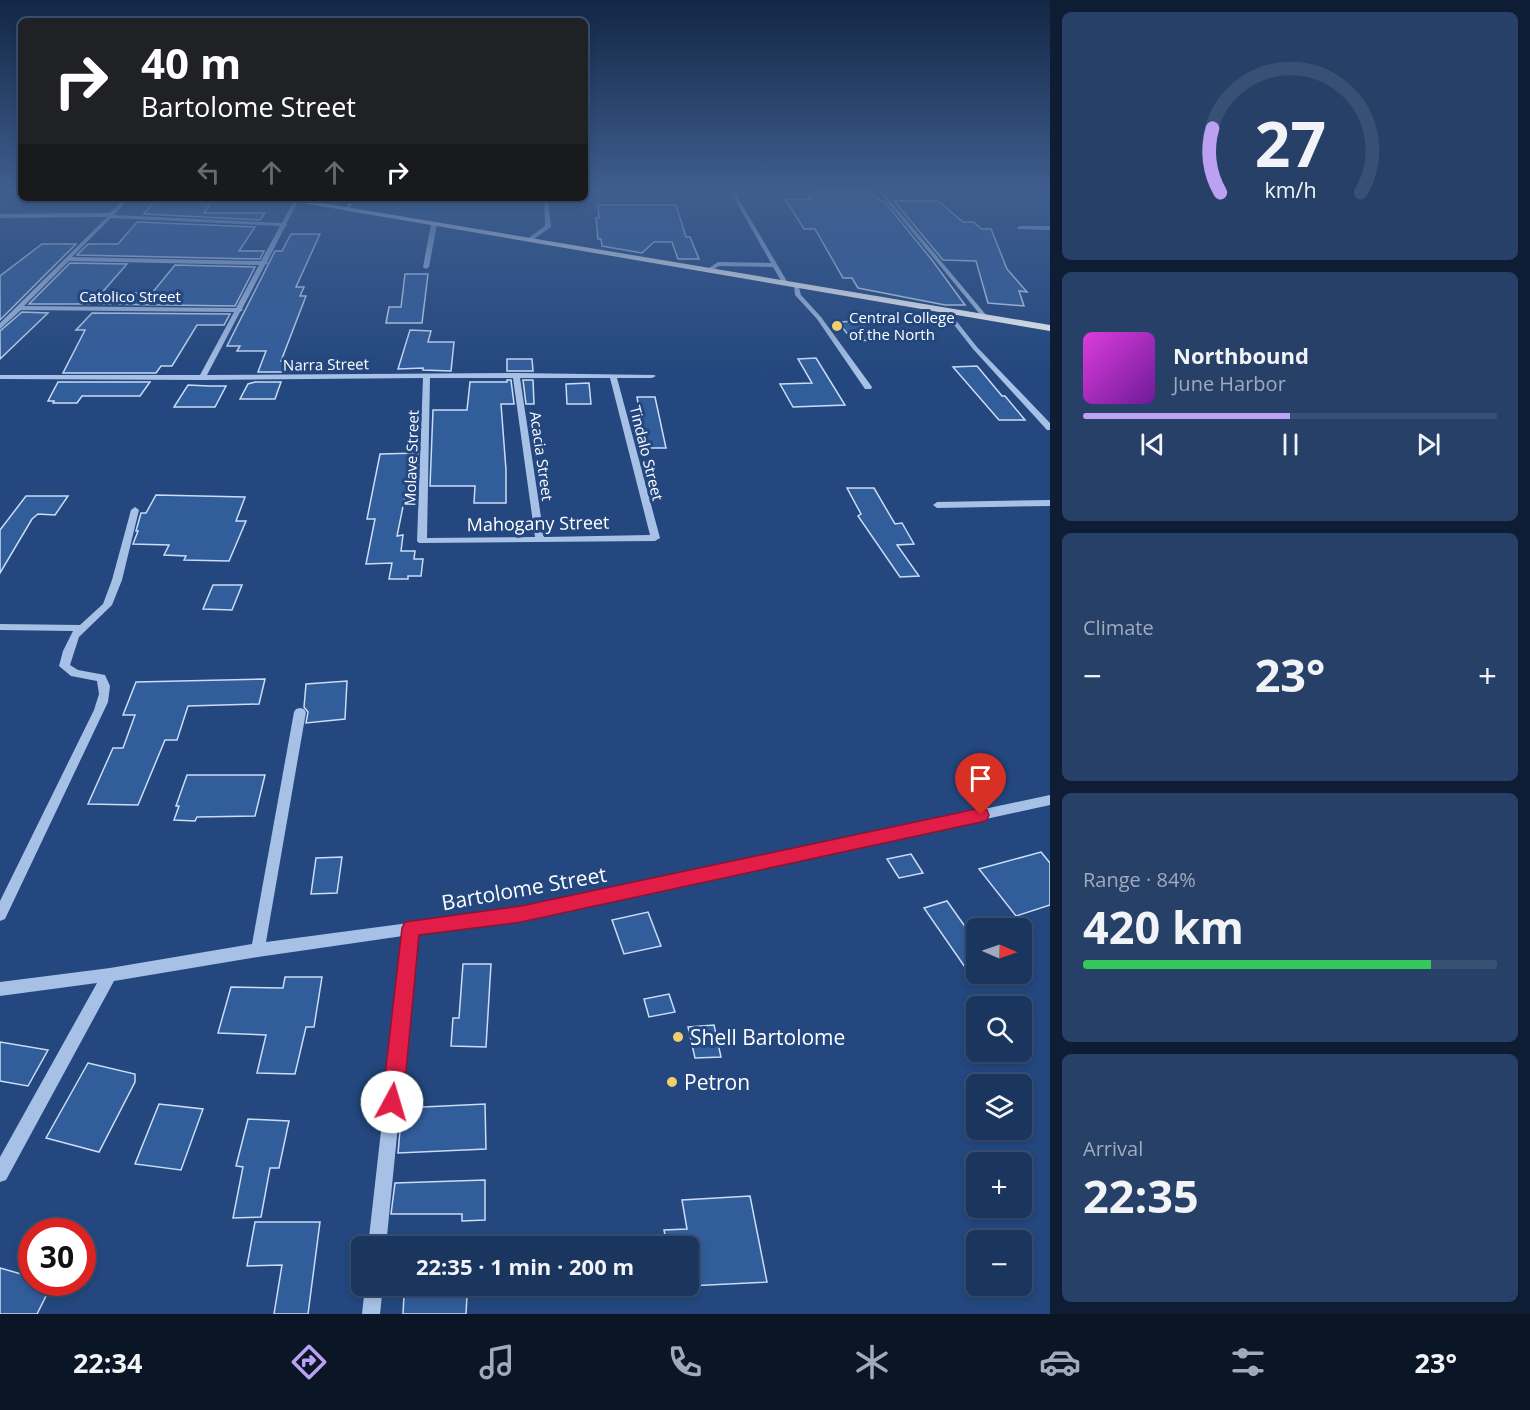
<!DOCTYPE html>
<meta charset="utf-8">
<style>
:root{--surface:#1a355e;--page:#274067;--text:#f1f3f6;--muted:#9fabbc;--line:#385073;--accent:#bca0f2}
body{margin:0;font-family:"Open Sans",sans-serif;background:var(--page);color:var(--text);height:100vh;display:flex;flex-direction:column;font-size:22px;white-space:nowrap}
*{box-sizing:border-box;margin:0}
p{font-size:20px;color:var(--muted)}
.icon{flex:none;width:33px;height:33px;fill:none;stroke:currentColor;stroke-width:2;stroke-linecap:round;stroke-linejoin:round}
.map{position:relative;flex:1;overflow:hidden}
.sheet{display:flex;flex-direction:column;gap:12px;padding:12px;background:#0e1d34;width:480px}
.sheet>*{flex:none}
.guide{position:absolute;left:18px;top:18px;width:570px;height:183px;border-radius:9px;box-shadow:0 3px 9px #0003,0 0 0 2px var(--line);background:#202124;color:#fff;overflow:hidden}
.needle{width:39px;rotate:92deg}
.controls{position:absolute;left:966px;top:918px;display:grid;gap:12px}
.controls a{display:grid;place-items:center;width:66px;height:66px;border-radius:9px;background:var(--surface);box-shadow:0 3px 9px #0003,0 0 0 2px var(--line);font-size:30px}
.speed{position:absolute;left:18px;top:1218px;display:flex;gap:12px;font-size:30px;font-weight:700;text-align:center}
.speed>*{display:grid;place-content:center;width:78px;height:78px;border-radius:50%;background:var(--surface);box-shadow:0 3px 9px #0003,0 0 0 2px var(--line);line-height:1}
.speed .limit{border:9px solid #d22;background:#fff;color:#111}
.pin{position:absolute;display:grid;place-items:center;width:51px;height:51px;color:#fff;margin:-62px -26px;border-radius:50% 50% 50% 0;rotate:-45deg;box-shadow:0 0 6px #0007}
.pin .icon{rotate:45deg}
.me{position:absolute;width:66px;margin:-33px;rotate:6deg;stroke-linejoin:round;filter:drop-shadow(0 0 4px #0008)}
.turn{display:flex;align-items:center;gap:21px;height:126px;padding:0 24px;font-size:27px}
.turn .icon{width:78px;height:78px;stroke-width:2.5}
.turn b{display:block;font-size:42px;line-height:51px}
.lanes{display:flex;align-items:center;height:57px;padding:0 24px;background:#0003;justify-content:center;gap:30px;direction:ltr}
.lanes .off{opacity:.35}
.big{font-size:45px;font-weight:700;line-height:1.1}
.sheet .widget{flex:1;display:flex;flex-direction:column;justify-content:center;gap:9px;min-width:0;padding:0 21px;border-radius:9px;background:var(--page)}
.sheet .dial{align-items:center;gap:0}
.dial svg{height:156px;overflow:visible;fill:none;stroke:var(--line);stroke-width:7;stroke-linecap:round;text-anchor:middle}
.dial text{fill:var(--text);stroke:none}
.song{display:flex;align-items:center;gap:18px}
.cover{width:72px;height:72px;border-radius:9px;background:linear-gradient(135deg,hsl(300 70% 55%),hsl(280 70% 35%))}
.played{height:6px;border-radius:3px;background:linear-gradient(90deg,var(--accent) 50%,var(--line) 50%)}
.keys{display:flex;justify-content:space-around;direction:ltr}
.heat{display:flex;justify-content:space-between;align-items:center;font-size:33px;direction:ltr}
.charge{height:9px;border-radius:4px;background:linear-gradient(90deg,#34c759 84%,var(--line) 0)}
.trip{position:absolute;left:351px;top:1236px;width:348px;height:60px;border-radius:9px;background:var(--surface);box-shadow:0 3px 9px #0003,0 0 0 2px var(--line);font-weight:700;line-height:60px;text-align:center}
.dock{display:flex;height:96px;justify-content:space-around;align-items:center;background:#0a1526;color:var(--muted)}
.dock .icon{width:42px;height:42px}
.dock .on{color:var(--accent)}
.dock b{font-size:27px;color:var(--text)}
main{display:flex;flex:1;min-height:0}
.map>svg:first-child{display:block}
</style>
<main>
<div class="map">
<svg width="1050" height="1314" viewBox="0 0 1050 1314">
<rect width="100%" height="100%" fill="#23477e"/>
<g fill="#325d9b" stroke="#cbdcf5" stroke-width="1.5">
<polygon points="812,191 869,191 880,201 884,201 932,260 965,305 945,305 858,288 852,278 843,278 815,229 804,229 785,199 811,199 806,194 814,194"/>
<polygon points="157,198 214,198 204,213 265,213 260,220 144,214"/>
<polygon points="894,201 938,201 963,222 973,222 982,229 991,229 1007,269 1027,292 1019,291 1024,306 988,303 976,261 943,260"/>
<polygon points="598,205 676,205 686,237 690,237 699,259 678,259 672,242 654,242 642,253 602,246 601,239 598,239 596,218 599,218"/>
<polygon points="137,222 255,227 239,251 264,251 260,259 77,255 88,244 118,244"/>
<polygon points="291,234 320,234 296,287 304,287 300,296 306,296 281,361 287,361 284,372 258,372 266,351 237,351 240,346 227,346 275,251 282,251"/>
<polygon points="42,244 76,244 0,320 0,276"/>
<polygon points="70,263 127,264 92,304 29,304"/>
<polygon points="175,265 255,267 235,306 100,304 112,293 152,293"/>
<polygon points="405,274 428,274 422,323 386,323 389,307 401,307"/>
<polygon points="22,312 48,313 0,359 0,331"/>
<polygon points="92,313 230,314 224,325 197,325 172,366 161,366 156,373 63,373 85,330 76,330"/>
<polygon points="859,321 875,340 853,341 838,322"/>
<polygon points="410,330 431,331 428,342 454,342 451,371 423,370 423,368 398,369"/>
<polygon points="816,358 845,405 793,407 780,384 812,383 798,359"/>
<polygon points="507,359 532,359 533,371 507,371"/>
<polygon points="977,366 1002,396 1005,396 1025,420 999,420 953,367"/>
<polygon points="507,380 511,380 514,404 501,404 506,470 506,503 474,503 475,486 430,486 433,410 467,410 470,382 507,382"/>
<polygon points="523,380 533,380 534,404 526,404"/>
<polygon points="58,382 150,382 140,396 82,396 77,403 53,403 54,401 48,401"/>
<polygon points="255,382 281,382 275,399 240,399 248,384"/>
<polygon points="589,383 591,404 567,404 566,384"/>
<polygon points="188,385 209,386 226,386 215,407 174,407"/>
<polygon points="637,397 655,397 666,448 645,448"/>
<polygon points="418,453 417,486 407,487 397,536 403,535 401,551 415,551 414,559 423,559 421,576 408,576 408,579 389,579 392,563 366,564 375,519 367,519 380,454"/>
<polygon points="847,488 874,488 895,524 902,523 914,544 897,545 919,576 900,577 858,516 861,514"/>
<polygon points="156,495 245,497 236,521 246,521 229,561 184,560 186,556 164,555 169,545 133,544 138,531 136,531 141,513 146,513"/>
<polygon points="26,496 68,496 55,515 38,514 32,519 0,573 0,530"/>
<polygon points="213,585 242,585 232,610 203,609"/>
<polygon points="265,679 259,704 188,706 177,740 165,740 138,805 88,804 113,748 123,748 135,715 123,715 136,682"/>
<polygon points="347,681 345,719 306,723 308,712 304,707 306,684"/>
<polygon points="187,775 265,775 255,816 197,817 195,821 174,820 179,806 176,806"/>
<polygon points="1041,852 1050,863 1050,905 1016,916 979,869"/>
<polygon points="911,854 923,873 899,878 887,859"/>
<polygon points="342,857 337,893 311,894 316,858"/>
<polygon points="947,901 976,942 976,983 924,908"/>
<polygon points="648,912 661,946 624,954 612,920"/>
<polygon points="463,964 491,964 486,1047 451,1046 453,1018 459,1018"/>
<polygon points="285,977 322,977 314,1027 306,1027 295,1074 257,1073 266,1035 218,1033 231,987 283,988"/>
<polygon points="669,994 675,1012 649,1017 644,999"/>
<polygon points="714,1025 721,1057 695,1058 688,1027"/>
<polygon points="0,1042 48,1050 28,1086 0,1081"/>
<polygon points="88,1063 135,1074 135,1082 99,1152 46,1138"/>
<polygon points="159,1104 203,1109 181,1170 135,1164"/>
<polygon points="485,1104 486,1149 398,1153 402,1108"/>
<polygon points="248,1119 289,1121 279,1168 270,1168 261,1217 233,1218 243,1167 236,1166"/>
<polygon points="485,1180 485,1220 462,1221 462,1214 391,1214 395,1183"/>
<polygon points="750,1196 767,1282 688,1286 688,1246 667,1246 664,1230 687,1229 682,1200"/>
<polygon points="255,1222 320,1222 308,1314 274,1314 282,1265 247,1266"/>
<polygon points="0,1268 32,1277 32,1282 53,1282 37,1314 0,1314"/>
<polygon points="404,1295 467,1296 466,1314 403,1314"/>
</g>
<g fill="none" stroke-linecap="round" stroke-linejoin="round">
<g fill="#a7c1e6" fill-rule="evenodd">
<polygon points="730,191 734,191 788,283 787,284 783,284 773,267 719,266 711,271 706,270 718,262 771,263"/>
<polygon points="880,193 884,193 987,316 987,318 983,318"/>
<path d="M125,198H130L114,215L282,223L294,200L298,201L286,224L288,225L285,227L267,262L268,263L265,265L242,309L243,310L240,312L207,375L516,373L654,375L656,376L652,378H617L660,538L655,541L419,543L417,541L423,378L202,380L0,379V375H200L234,312L21,310L0,329V323L107,217L0,218V214L110,213ZM111,218L280,226L261,261L72,257ZM69,261L259,265L236,308L24,306ZM430,378H513L535,537L427,538ZM520,378H610L650,535L544,537Z"/>
<polygon points="350,198 354,198 349,211 345,211"/>
<polygon points="544,198 548,198 551,227 531,241 527,241 527,239 545,226"/>
<polygon points="434,222 437,224 429,267 426,269 423,267 431,224"/>
<polygon points="1019,226 1050,226 1050,230 1017,229"/>
<polygon points="794,284 798,284 801,295 821,317 872,387 871,389 865,389 817,319 795,295"/>
<polygon points="943,309 947,309 977,347 1050,423 1050,430 1047,430 973,349 943,311"/>
<polygon points="1050,500 1050,506 937,508 933,505 937,502"/>
<polygon points="135,507 139,510 122,580 112,605 79,637 70,665 78,670 105,675 110,686 108,702 5,919 0,921 0,901 94,710 99,694 97,681 71,676 59,666 63,651 73,631 0,630 0,624 80,625 103,604 112,580 131,510"/>
<polygon points="300,708 304,709 306,712 266,942 521,908 1050,795 1050,805 521,920 417,935 386,1246 368,1246 403,936 258,957 114,981 6,1180 0,1182 0,1157 97,983 0,996 0,982 110,968 252,944 294,712 296,709"/>
<polygon points="365,1286 383,1286 380,1314 362,1314"/>
</g>
<polygon fill="#fff" fill-rule="evenodd" points="273,198 292,198 1050,325 1050,331"/>
</g>
<linearGradient id="sky" x2="0" y2="1"><stop stop-color="#132745"/><stop offset="0.51" stop-color="#3f5e8f"/><stop offset="1" stop-color="#3f5e8f" stop-opacity="0"/></linearGradient>
<rect width="1050" height="374" fill="url(#sky)"/>
<polygon fill="#e11d48" stroke="#92132f" stroke-width="1.5" points="981,808 987,810 989,815 987,820 981,822 521,922 419,935 403,1102 400,1109 392,1112 385,1109 382,1102 402,928 405,922 521,906"/>
<g fill="#f2cf6a" stroke="#23477e" stroke-width="2">
<circle cx="837" cy="326" r="6"/>
<circle cx="678" cy="1037" r="6"/>
<circle cx="672" cy="1082" r="6"/>
</g>
<g text-anchor="middle" dominant-baseline="central" stroke-width="6" stroke-linejoin="round" paint-order="stroke">
<g font-size="15" fill="#fff" stroke="#23477e">
<text x="130" y="296">Catolico Street</text>
<text transform="translate(326 364) rotate(-1)">Narra Street</text>
<text transform="translate(647 453) rotate(76)">Tindalo Street</text>
<text transform="translate(542 456) rotate(82)">Acacia Street</text>
<text transform="translate(411 458) rotate(-88)">Molave Street</text>
</g>
<g font-size="15" fill="#fff" stroke="#23477e" text-anchor="start">
<text x="849" y="317">Central College<tspan x="849" dy="17">of the North</tspan></text>
</g>
<g font-size="18" fill="#fff" stroke="#23477e">
<text transform="translate(538 523) rotate(-1)">Mahogany Street</text>
</g>
<g font-size="21" fill="#fff" stroke="#23477e">
<text transform="translate(524 888) rotate(-10)">Bartolome Street</text>
</g>
<g font-size="21" fill="#fff" stroke="#23477e" text-anchor="start">
<text x="690" y="1037">Shell Bartolome</text>
<text x="684" y="1082">Petron</text>
</g>
</g>
</svg>
<div class="controls">
<a><svg class="needle" viewBox="-14 -14 28 28"><path d="M0-13l5 13h-10z" fill="#e53935"/><path d="M0 13l5-13h-10z" fill="#9fabbc"/></svg></a>
<a><svg class="icon" aria-label="search" viewBox="0 0 24 24"><circle cx="10" cy="10" r="6"/><path d="M15 15l6 6"/></svg></a>
<a><svg class="icon" aria-label="layers" viewBox="0 0 24 24"><path d="M12 4l9 5-9 5-9-5zM3 14l9 5 9-5"/></svg></a>
<a>+</a>
<a>−</a>
</div>
<div class="speed"><div class="limit">30</div></div>
<div class="pin" style="left:981px;top:815px;background:#d93025"><svg class="icon" aria-label="arrive" viewBox="0 0 24 24"><path d="M6 21V4h12l-3 4 3 4H6"/></svg></div>
<svg class="me" style="left:392px;top:1102px" viewBox="-20 -20 40 40"><circle r="19" fill="#fff"/><path d="M0-13L10 11 0 6-10 11z" fill="#e11d48"/></svg>
<div class="trip">22:35 · 1 min · 200 m</div>
<div class="guide">
<div class="turn"><svg class="icon" aria-label="right" viewBox="0 0 24 24"><path d="M7 20v-9h11M14 6l5 5-5 5"/></svg><div><b>40 m</b>Bartolome Street</div></div>
<div class="lanes"><svg class="icon off" aria-label="left" viewBox="0 0 24 24"><path d="M17 20v-9H6M10 6l-5 5 5 5"/></svg><svg class="icon off" aria-label="ahead" viewBox="0 0 24 24"><path d="M12 20V5M6 11l6-6 6 6"/></svg><svg class="icon off" aria-label="ahead" viewBox="0 0 24 24"><path d="M12 20V5M6 11l6-6 6 6"/></svg><svg class="icon" aria-label="right" viewBox="0 0 24 24"><path d="M7 20v-9h11M14 6l5 5-5 5"/></svg></div>
</div>
</div>
<section class="sheet">
<div class="widget dial"><svg viewBox="0 0 100 80">
<path d="M14 69A42 42 0 1 1 86 69"/>
<path d="M14 69A42 42 0 0 1 10 36" stroke="#bca0f2"/>
<text x="50" y="56" font-size="32" font-weight="700">27</text>
<text x="50" y="72" font-size="11">km/h</text>
</svg></div>
<div class="widget">
<div class="song"><i class="cover"></i><div><b>Northbound</b><p>June Harbor</p></div></div>
<div class="played"></div>
<div class="keys"><svg class="icon" aria-label="previous" viewBox="0 0 24 24"><path d="M18 5L8 12l10 7zM5 5v14"/></svg><svg class="icon" aria-label="pause" viewBox="0 0 24 24"><path d="M8 5v14M16 5v14"/></svg><svg class="icon" aria-label="next" viewBox="0 0 24 24"><path d="M6 5l10 7-10 7zM19 5v14"/></svg></div>
</div>
<div class="widget"><p>Climate</p>
<div class="heat"><a>−</a><b class="big">23°</b><a>+</a></div>
</div>
<div class="widget"><p>Range · 84%</p><b class="big">420 km</b><div class="charge"></div></div>
<div class="widget"><p>Arrival</p><b class="big">22:35</b></div>
</section>
</main>
<nav class="dock">
<b>22:34</b>
<svg class="icon on" aria-label="directions" viewBox="0 0 24 24"><path d="M12 3l9 9-9 9-9-9zM9 14v-3h6M13 9l2 2-2 2"/></svg>
<svg class="icon" aria-label="music" viewBox="0 0 24 24"><path d="M9 18V5l10-2v13"/><circle cx="6" cy="18" r="3"/><circle cx="16" cy="16" r="3"/></svg>
<svg class="icon" aria-label="phone" viewBox="0 0 24 24"><path d="M5 4h4l2 5-3 2q2 4 5 5l2-3 5 2v4C11 20 4 13 5 4z"/></svg>
<svg class="icon" aria-label="climate" viewBox="0 0 24 24"><path d="M12 3v18M4 7l16 10M4 17L20 7"/></svg>
<svg class="icon" aria-label="car" viewBox="0 0 24 24"><path d="M5 17H2v-5l4-1 3-4h7l3 4 3 1v5h-3M9 17h6M6 11h13"/><circle cx="7" cy="17" r="2"/><circle cx="17" cy="17" r="2"/></svg>
<svg class="icon" aria-label="filters" viewBox="0 0 24 24"><path d="M4 7h16M4 17h16"/><circle cx="9" cy="7" r="2"/><circle cx="15" cy="17" r="2"/></svg>
<b>23°</b>
</nav>
